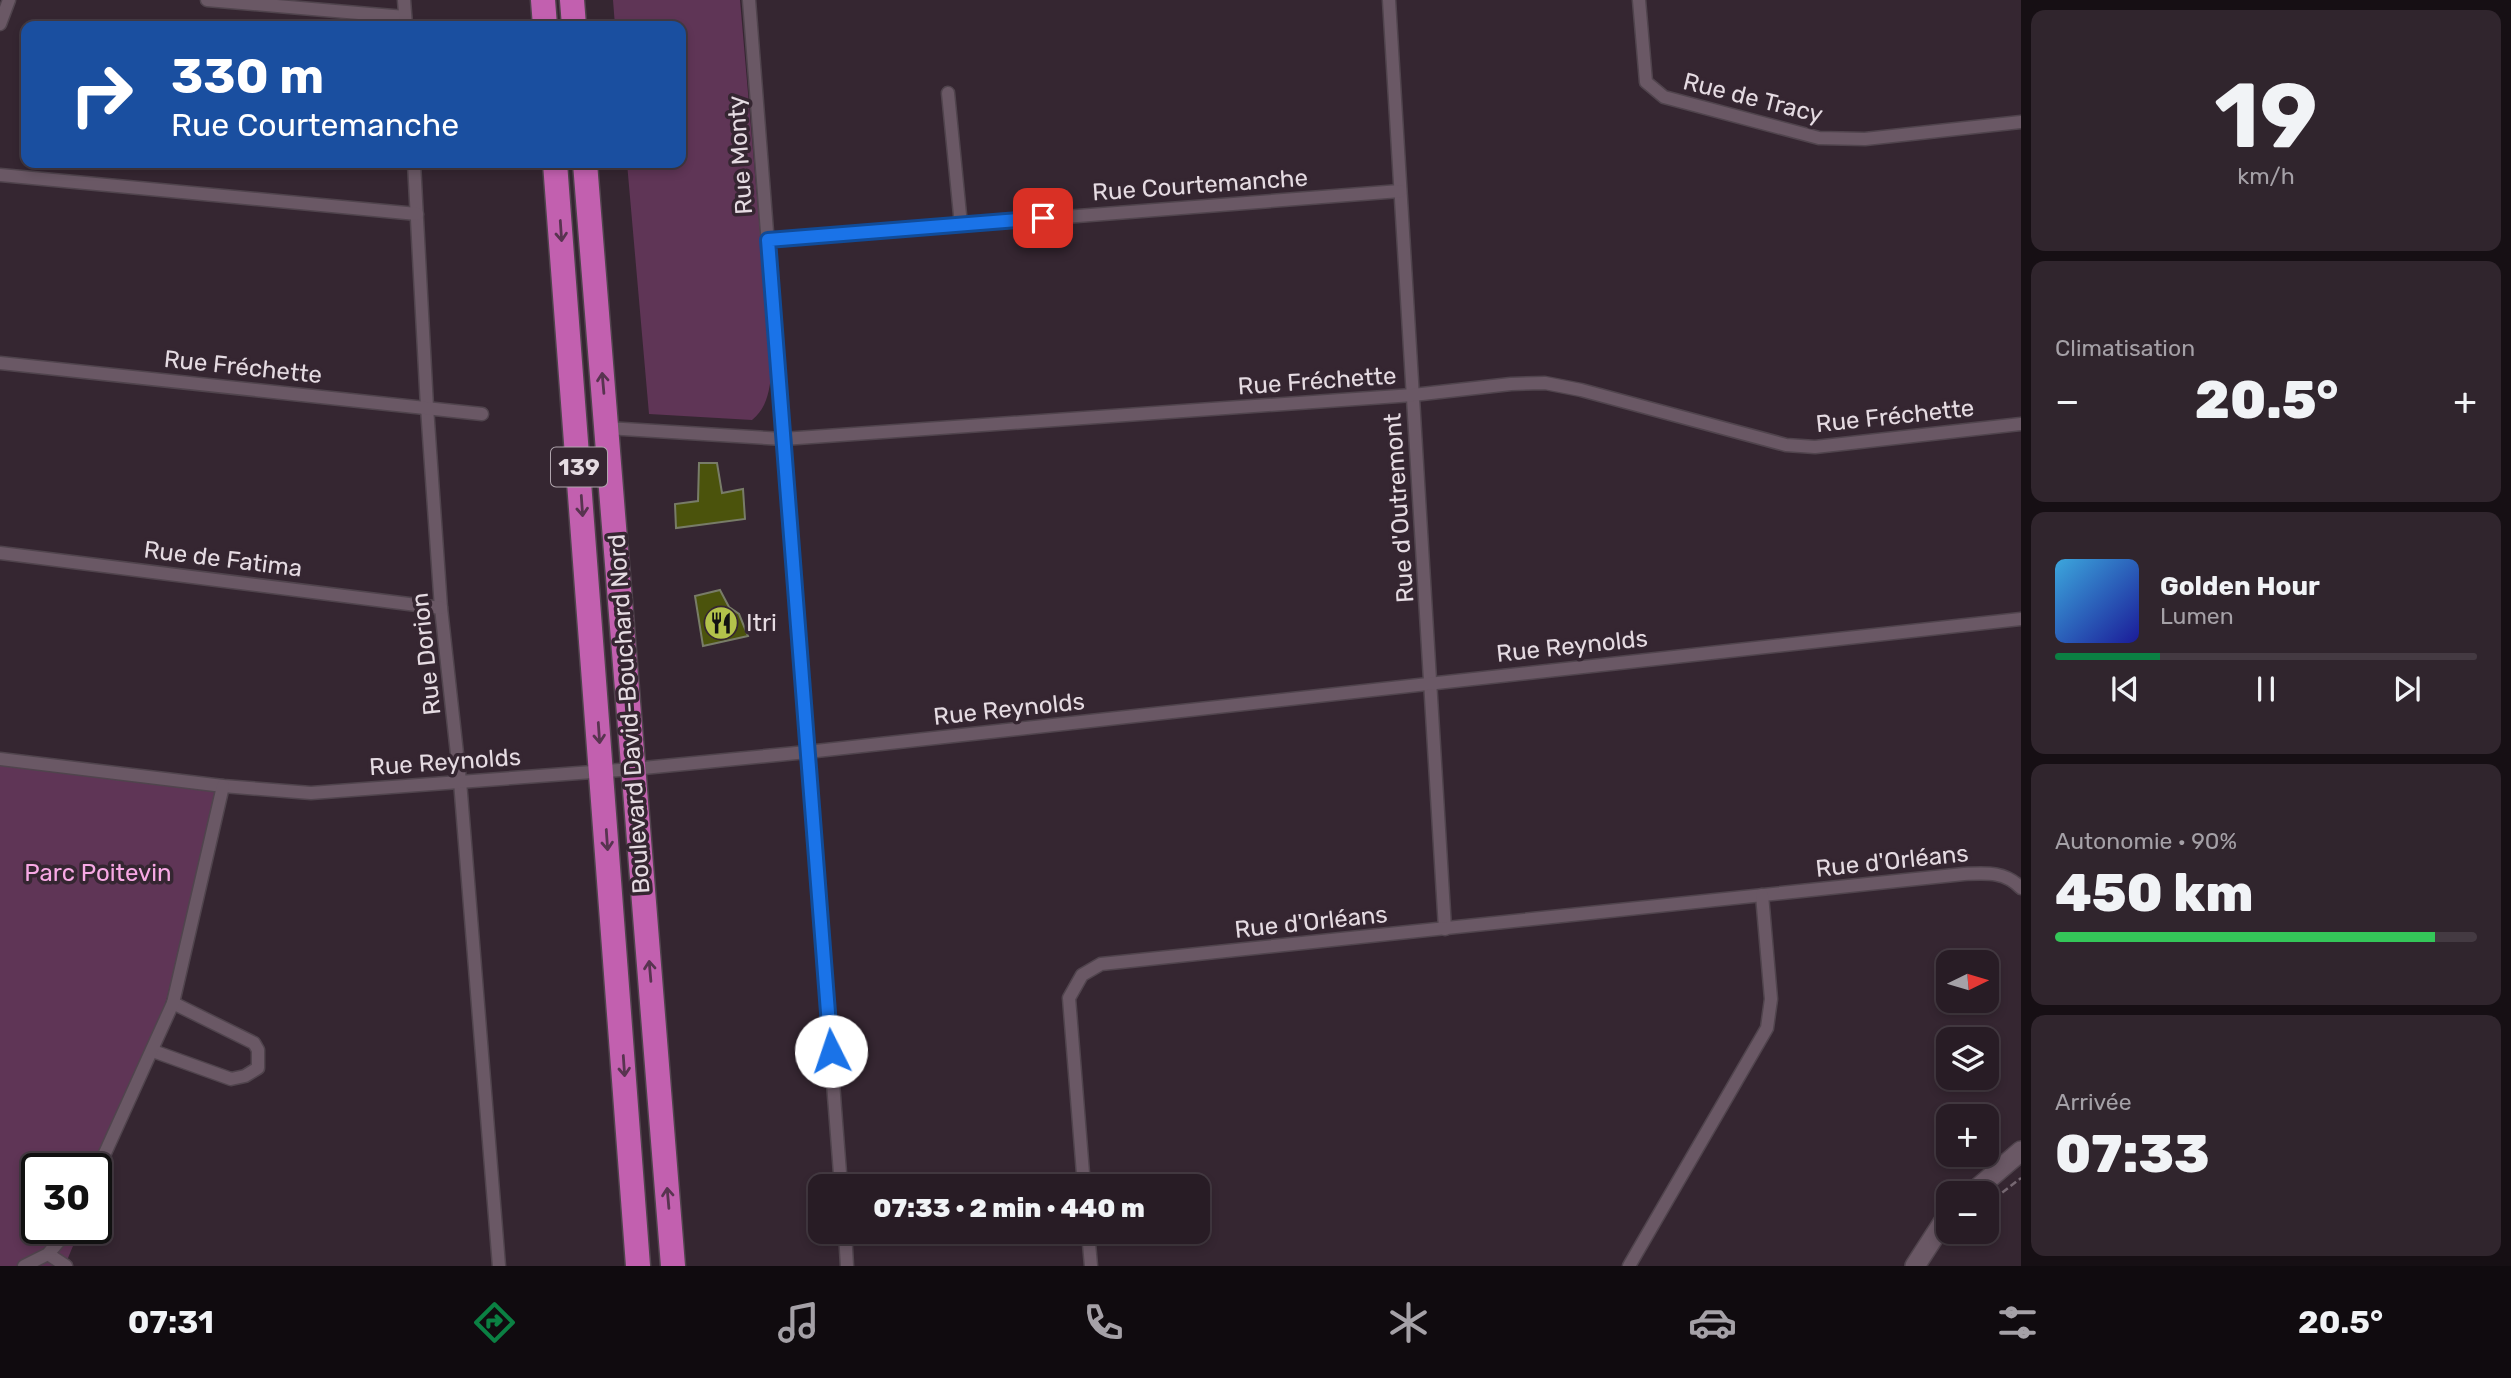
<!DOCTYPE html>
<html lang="fr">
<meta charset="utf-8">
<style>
:root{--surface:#281c25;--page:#30252d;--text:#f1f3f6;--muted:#a5a1a7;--line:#443a42;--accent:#0b8043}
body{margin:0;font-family:Rubik,sans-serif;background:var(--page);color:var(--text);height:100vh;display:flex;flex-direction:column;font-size:26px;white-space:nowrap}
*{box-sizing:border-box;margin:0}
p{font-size:23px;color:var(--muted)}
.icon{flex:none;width:38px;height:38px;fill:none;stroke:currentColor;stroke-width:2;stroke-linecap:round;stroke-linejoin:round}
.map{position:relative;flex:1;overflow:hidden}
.panel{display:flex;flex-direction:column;gap:10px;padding:10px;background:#160f14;width:490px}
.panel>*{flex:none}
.top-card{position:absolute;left:21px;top:21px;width:665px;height:147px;border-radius:14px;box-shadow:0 4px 10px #0003,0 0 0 2px var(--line);background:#1a4fa0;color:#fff;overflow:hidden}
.needle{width:46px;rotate:85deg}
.controls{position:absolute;left:1936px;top:950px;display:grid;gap:14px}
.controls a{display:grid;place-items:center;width:63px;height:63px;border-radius:14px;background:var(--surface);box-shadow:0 4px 10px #0003,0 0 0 2px var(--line);font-size:35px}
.speed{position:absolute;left:21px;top:1153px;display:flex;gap:14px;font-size:35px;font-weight:700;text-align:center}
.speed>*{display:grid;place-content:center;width:91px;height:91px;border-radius:50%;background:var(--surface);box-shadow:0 4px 10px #0003,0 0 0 2px var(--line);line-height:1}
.speed .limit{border:4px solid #111;border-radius:10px;background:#fff;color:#111}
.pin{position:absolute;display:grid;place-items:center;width:60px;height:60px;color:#fff;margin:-30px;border-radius:14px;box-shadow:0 4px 10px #0006}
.me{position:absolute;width:77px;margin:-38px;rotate:356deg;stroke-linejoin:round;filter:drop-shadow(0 0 5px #0008)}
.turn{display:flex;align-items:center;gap:24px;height:147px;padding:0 35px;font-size:32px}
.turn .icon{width:91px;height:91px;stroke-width:2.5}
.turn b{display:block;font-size:49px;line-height:60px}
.big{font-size:52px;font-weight:800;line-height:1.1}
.panel .tile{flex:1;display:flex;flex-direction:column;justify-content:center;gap:10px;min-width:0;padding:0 24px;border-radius:14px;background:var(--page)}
.panel .dial{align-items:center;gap:0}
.dial b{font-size:91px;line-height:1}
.song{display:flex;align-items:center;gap:21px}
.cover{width:84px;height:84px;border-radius:10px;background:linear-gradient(135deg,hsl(200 70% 55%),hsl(240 70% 35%))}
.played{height:7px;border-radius:4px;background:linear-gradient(90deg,var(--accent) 25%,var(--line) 25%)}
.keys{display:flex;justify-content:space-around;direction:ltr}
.heat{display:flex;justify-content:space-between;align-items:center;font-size:38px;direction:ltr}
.charge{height:10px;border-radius:5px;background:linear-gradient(90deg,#34c759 90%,var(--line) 0)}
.trip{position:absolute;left:808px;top:1174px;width:402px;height:70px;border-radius:14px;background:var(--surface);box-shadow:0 4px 10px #0003,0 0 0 2px var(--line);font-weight:800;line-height:70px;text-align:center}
.dock{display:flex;height:112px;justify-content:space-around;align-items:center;background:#100b0f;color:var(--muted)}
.dock .icon{width:49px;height:49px}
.dock .current{color:var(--accent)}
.dock b{font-size:32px;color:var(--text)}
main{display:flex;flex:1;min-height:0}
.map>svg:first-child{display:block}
</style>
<main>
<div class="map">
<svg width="2021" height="1266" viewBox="0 0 2021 1266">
<rect width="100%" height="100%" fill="#352631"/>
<g fill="#5f3556">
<path d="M613,0H740L772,371C769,390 768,407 752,420L649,414L627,163H681V26H615Z"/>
<polygon points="0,764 222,786 153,1051 96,1189 96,1169 37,1169 37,1228 80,1229 68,1258 52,1266 0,1266"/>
</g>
<g fill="#4b530c" stroke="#787c68" stroke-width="2">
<polygon points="699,463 717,463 722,493 743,489 745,519 676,528 675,504 698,501"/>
<polygon points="720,590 729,607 739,614 748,636 703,646 695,596"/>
</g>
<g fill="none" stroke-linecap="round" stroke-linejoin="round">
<g stroke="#50444d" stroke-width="15">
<g id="street">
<polyline points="207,0 405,17"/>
<polyline points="404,0 406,26"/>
<polyline points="749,0 841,1186"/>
<polyline points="1389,0 1445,929"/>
<polyline points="1639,0 1646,82 1664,97 1819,138 1865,139 2021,122"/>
<polyline points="0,24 9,0"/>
<polyline points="948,93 961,225"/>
<polyline points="414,163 427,407 441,608 460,781 499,1266"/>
<polyline points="0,175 417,214"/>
<polyline points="768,240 1400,191"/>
<polyline points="0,363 482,414"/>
<polyline points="607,428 783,439 1413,395 1511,384 1545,383 1581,390 1786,445 1815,447 2021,424"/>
<polyline points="0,553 441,608"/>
<polyline points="0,759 223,786 311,793 633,769 807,752 2021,619"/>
<polyline points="153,1051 231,1079 245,1076 258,1068 258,1050 254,1043 173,1003"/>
<polyline points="96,1173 173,1003 223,786"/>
<path d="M1084,1186L1069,998L1082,975L1101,964L1964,874C1986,873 2005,871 2021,888"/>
<polyline points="845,1232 847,1266"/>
<polyline points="1088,1232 1091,1266"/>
<polyline points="48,1254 66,1266"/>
<polyline points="24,1266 48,1254 70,1228"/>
<polyline points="1629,1266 1767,1028 1771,999 1762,895"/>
</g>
</g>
<g stroke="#50444d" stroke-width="22">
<g id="secondary">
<polyline points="1971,1194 2021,1151"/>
<polyline points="1915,1266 1948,1215"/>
</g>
</g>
<g stroke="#50444d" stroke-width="27">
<g id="highway">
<polyline points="543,0 545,26"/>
<polyline points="572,0 574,26"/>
<polyline points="555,163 638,1266"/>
<polyline points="585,163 673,1266"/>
</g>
</g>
<polyline stroke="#766872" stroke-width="2.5" stroke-dasharray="7 3.5" stroke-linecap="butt" points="1994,1199 2021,1178"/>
<use href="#street" stroke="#6a5865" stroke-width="12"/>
<use href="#secondary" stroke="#6a5865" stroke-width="19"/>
<use href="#highway" stroke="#c260af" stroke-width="24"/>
</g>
<defs><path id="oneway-shaft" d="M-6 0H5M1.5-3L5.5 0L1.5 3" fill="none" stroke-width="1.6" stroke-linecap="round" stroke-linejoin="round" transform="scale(1.75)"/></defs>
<g stroke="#583450">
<use href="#oneway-shaft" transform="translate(561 231) rotate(86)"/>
<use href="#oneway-shaft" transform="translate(603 383) rotate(-95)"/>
<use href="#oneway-shaft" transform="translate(582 506) rotate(86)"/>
<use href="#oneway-shaft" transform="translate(599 733) rotate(86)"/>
<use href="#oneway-shaft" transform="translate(607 840) rotate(86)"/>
<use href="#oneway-shaft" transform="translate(650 971) rotate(-95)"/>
<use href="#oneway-shaft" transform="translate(624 1066) rotate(86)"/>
<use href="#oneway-shaft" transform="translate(668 1198) rotate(-95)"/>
</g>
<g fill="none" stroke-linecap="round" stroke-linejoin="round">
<g stroke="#114b97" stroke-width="18">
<polyline id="route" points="831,1051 768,240 1043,218"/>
</g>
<use href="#route" stroke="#1a73e8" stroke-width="12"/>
</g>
<defs>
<g id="restaurant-disc" transform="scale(1.75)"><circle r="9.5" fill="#b3c24b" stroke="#352631"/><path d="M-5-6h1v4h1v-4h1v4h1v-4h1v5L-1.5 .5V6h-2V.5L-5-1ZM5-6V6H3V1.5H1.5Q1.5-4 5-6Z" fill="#111"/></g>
</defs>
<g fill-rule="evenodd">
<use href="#restaurant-disc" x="721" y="623"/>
</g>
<g text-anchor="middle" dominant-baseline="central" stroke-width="7" stroke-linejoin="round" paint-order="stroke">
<rect fill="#352631" stroke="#b0a5ad" stroke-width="2" x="551" y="447.5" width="56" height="39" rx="5"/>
<g font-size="23" font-weight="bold" fill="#e5dbe2">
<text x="579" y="467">139</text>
</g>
<g font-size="24" fill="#e5dbe2" stroke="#352631">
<text transform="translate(1753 98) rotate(14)">Rue de Tracy</text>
<text transform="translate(740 155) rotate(-94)">Rue Monty</text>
<text transform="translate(1200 185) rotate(-4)">Rue Courtemanche</text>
<text transform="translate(243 367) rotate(6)">Rue Fréchette</text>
<text transform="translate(1317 381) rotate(-4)">Rue Fréchette</text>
<text transform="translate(1895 416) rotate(-6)">Rue Fréchette</text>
<text transform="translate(1399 508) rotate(-94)">Rue d'Outremont</text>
<text transform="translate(223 559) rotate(7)">Rue de Fatima</text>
<text transform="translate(1572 646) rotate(-6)">Rue Reynolds</text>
<text transform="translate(426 654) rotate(-96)">Rue Dorion</text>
<text transform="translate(1009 709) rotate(-6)">Rue Reynolds</text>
<text transform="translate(629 714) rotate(-94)">Boulevard David-Bouchard Nord</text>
<text transform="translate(445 762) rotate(-4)">Rue Reynolds</text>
<text transform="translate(1892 861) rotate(-6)">Rue d'Orléans</text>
<text transform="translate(1311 922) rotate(-6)">Rue d'Orléans</text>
</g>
<g font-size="24" fill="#e5dbe2" stroke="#352631" text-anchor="start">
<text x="746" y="623">Itri</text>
</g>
<g font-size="24" fill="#f8a9e5" stroke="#352631">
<text x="98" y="873">Parc Poitevin</text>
</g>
</g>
</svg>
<div class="controls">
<a><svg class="needle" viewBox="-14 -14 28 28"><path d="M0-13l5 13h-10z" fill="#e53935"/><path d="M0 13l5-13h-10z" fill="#a5a1a7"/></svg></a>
<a><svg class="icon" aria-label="layers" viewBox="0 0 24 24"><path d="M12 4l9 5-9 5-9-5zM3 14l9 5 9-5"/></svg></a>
<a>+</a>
<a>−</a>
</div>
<div class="speed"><div class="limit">30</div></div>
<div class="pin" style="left:1043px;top:218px;background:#d93025"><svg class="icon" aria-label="arrive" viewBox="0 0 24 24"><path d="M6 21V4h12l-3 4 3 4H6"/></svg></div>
<svg class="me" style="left:831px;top:1051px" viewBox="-20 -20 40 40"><circle r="19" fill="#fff"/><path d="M0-13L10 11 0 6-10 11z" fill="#1a73e8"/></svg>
<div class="trip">07:33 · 2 min · 440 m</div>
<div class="top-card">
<div class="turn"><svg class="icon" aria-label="right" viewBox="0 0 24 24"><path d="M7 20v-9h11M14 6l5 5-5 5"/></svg><div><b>330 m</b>Rue Courtemanche</div></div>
</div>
</div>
<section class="panel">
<div class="tile dial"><b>19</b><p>km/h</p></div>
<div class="tile"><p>Climatisation</p>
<div class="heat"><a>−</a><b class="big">20.5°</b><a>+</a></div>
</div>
<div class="tile">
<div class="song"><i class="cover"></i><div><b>Golden Hour</b><p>Lumen</p></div></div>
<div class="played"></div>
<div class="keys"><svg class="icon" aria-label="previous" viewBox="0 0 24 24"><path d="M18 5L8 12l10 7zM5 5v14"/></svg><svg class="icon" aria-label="pause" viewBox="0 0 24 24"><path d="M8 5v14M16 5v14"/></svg><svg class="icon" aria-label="next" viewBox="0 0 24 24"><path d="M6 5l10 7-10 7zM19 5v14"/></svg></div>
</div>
<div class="tile"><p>Autonomie · 90%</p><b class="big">450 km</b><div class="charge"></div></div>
<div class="tile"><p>Arrivée</p><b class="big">07:33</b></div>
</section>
</main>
<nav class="dock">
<b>07:31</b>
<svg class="icon current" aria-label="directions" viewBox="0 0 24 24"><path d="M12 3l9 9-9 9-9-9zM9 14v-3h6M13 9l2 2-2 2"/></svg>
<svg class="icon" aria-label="music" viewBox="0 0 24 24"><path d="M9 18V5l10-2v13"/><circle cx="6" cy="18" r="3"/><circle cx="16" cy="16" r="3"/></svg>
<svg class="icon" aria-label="phone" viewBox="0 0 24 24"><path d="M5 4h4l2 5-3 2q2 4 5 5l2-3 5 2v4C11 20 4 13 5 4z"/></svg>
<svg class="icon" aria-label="climate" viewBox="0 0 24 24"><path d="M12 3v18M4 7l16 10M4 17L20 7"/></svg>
<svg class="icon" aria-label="car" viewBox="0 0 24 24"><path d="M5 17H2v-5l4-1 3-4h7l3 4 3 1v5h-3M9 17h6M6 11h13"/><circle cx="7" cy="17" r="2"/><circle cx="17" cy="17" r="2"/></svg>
<svg class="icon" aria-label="filters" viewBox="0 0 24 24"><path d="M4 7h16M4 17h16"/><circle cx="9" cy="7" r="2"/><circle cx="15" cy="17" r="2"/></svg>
<b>20.5°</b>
</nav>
